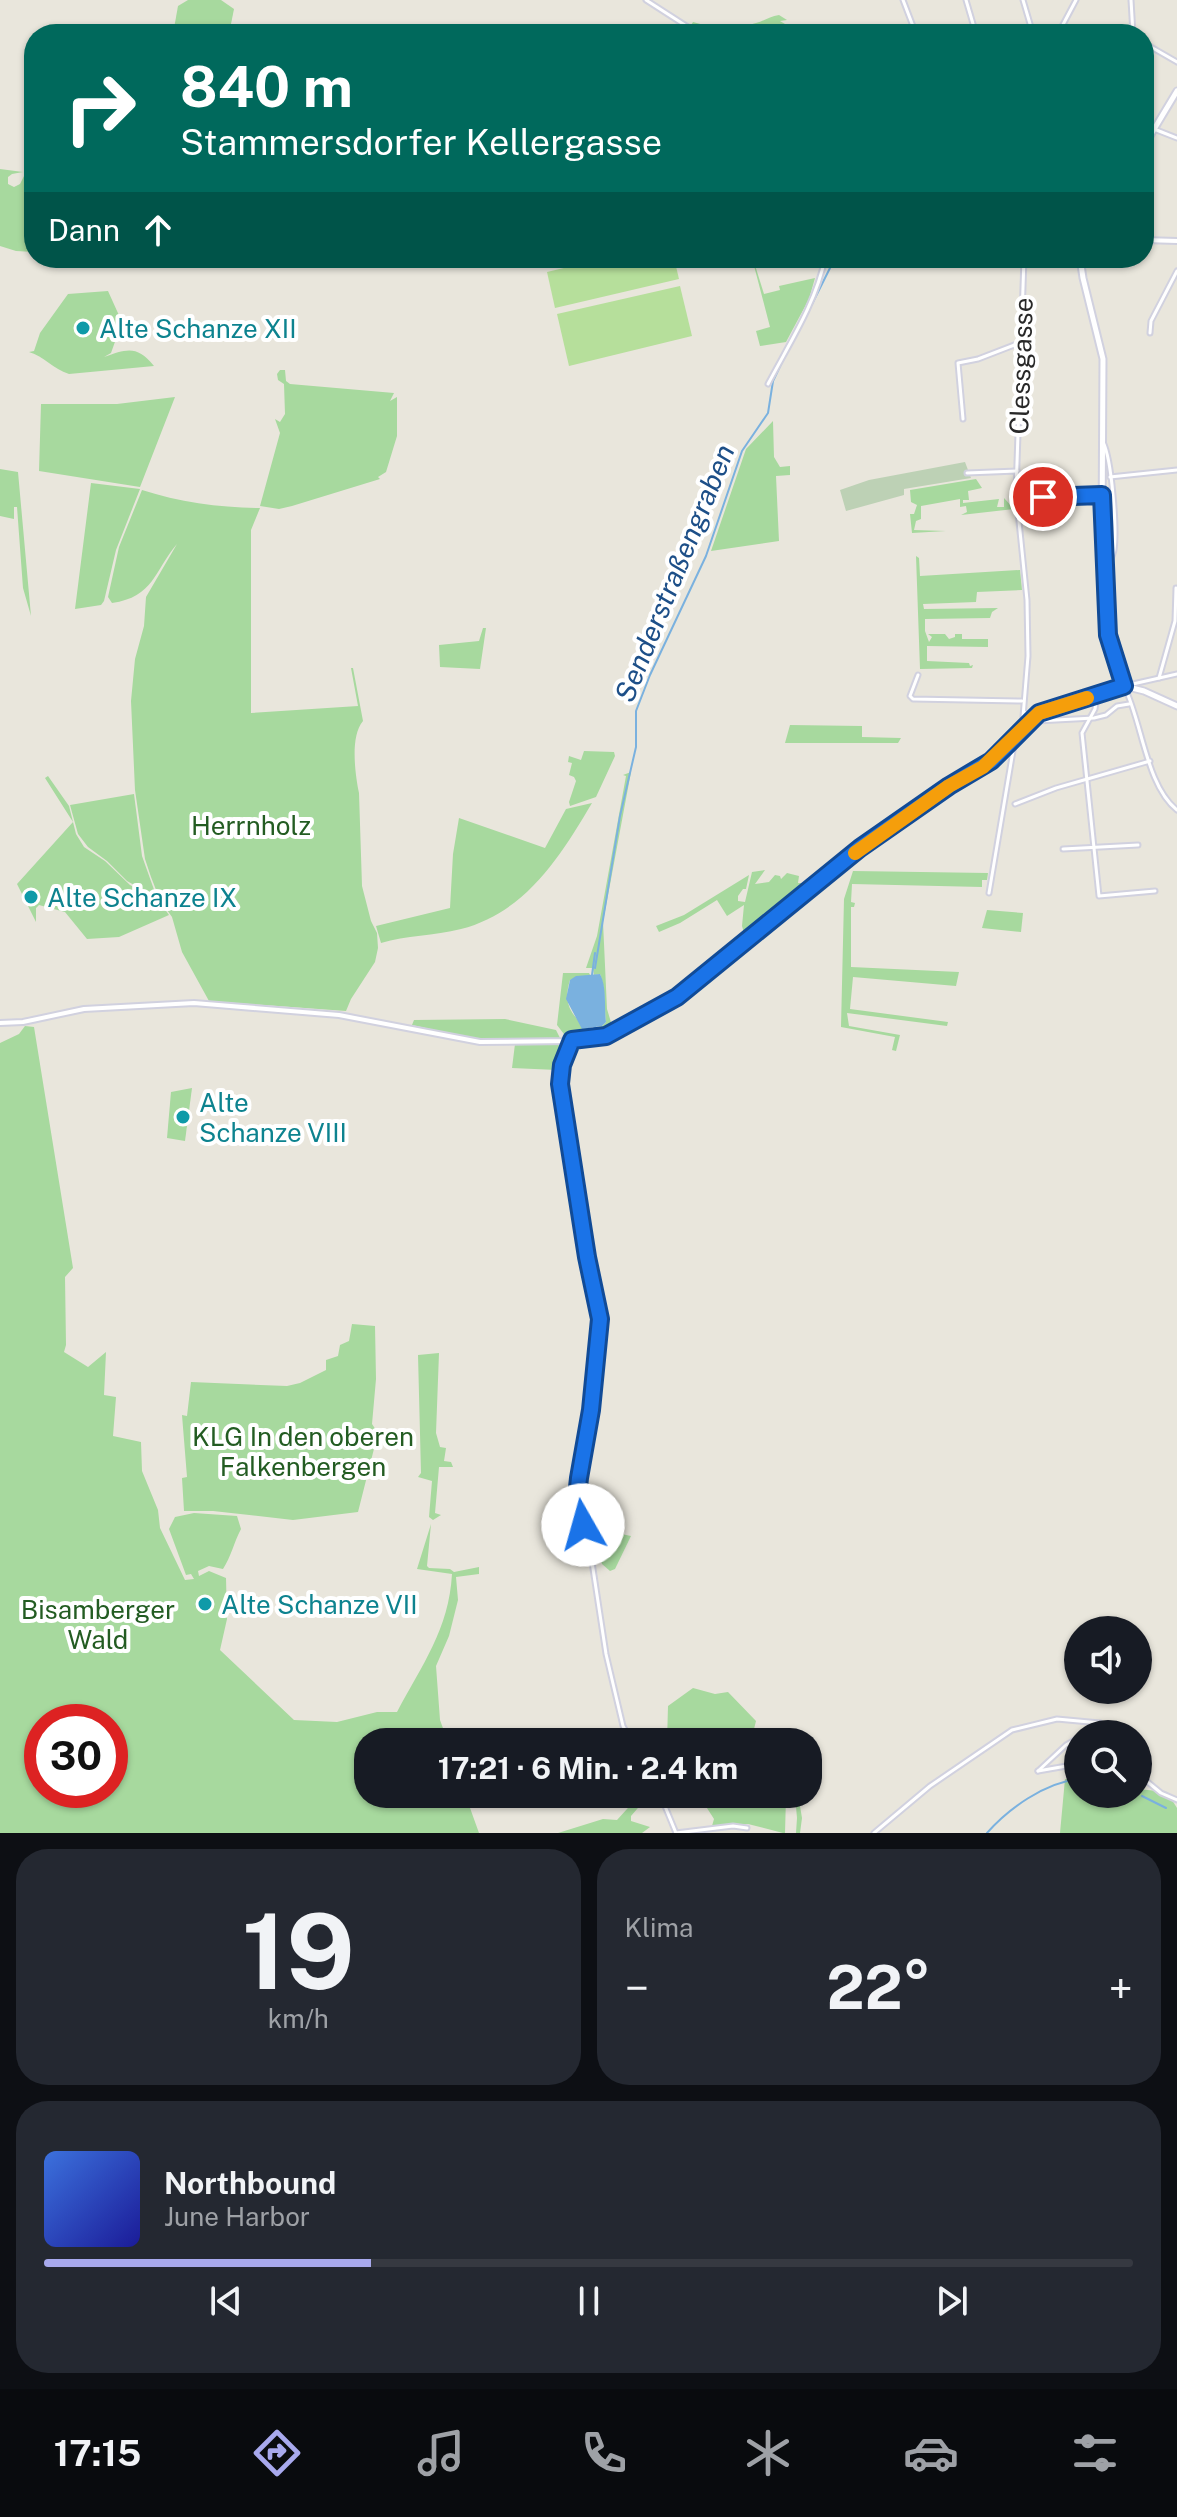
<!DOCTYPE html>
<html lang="de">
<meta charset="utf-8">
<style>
:root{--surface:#171b24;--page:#242831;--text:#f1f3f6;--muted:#9ea1a6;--line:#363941;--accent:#a8a9ed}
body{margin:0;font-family:"Public Sans",sans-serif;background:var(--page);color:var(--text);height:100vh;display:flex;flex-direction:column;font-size:30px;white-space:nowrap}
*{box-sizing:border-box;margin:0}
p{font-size:26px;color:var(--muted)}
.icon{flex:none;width:44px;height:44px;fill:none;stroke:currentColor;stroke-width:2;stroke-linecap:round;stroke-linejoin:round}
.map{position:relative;height:1833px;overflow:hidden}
.sheet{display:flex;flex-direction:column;gap:16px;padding:16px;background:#0d0f14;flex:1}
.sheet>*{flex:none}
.hud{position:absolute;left:24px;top:24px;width:1130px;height:244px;border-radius:32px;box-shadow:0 2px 6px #0004;background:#00695c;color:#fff;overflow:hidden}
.controls{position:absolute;left:1064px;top:1616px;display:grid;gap:16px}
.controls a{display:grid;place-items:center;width:88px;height:88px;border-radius:50%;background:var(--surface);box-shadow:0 2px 6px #0004;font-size:40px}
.speed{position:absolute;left:24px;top:1704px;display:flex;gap:16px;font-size:40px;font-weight:700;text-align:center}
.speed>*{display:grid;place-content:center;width:104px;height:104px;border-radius:50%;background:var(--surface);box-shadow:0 2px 6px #0004;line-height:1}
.speed .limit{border:12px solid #d22;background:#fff;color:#111}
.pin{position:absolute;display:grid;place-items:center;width:68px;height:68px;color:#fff;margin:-34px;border:4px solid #fff;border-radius:50%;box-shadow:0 2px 8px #0007}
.me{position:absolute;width:88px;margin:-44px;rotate:353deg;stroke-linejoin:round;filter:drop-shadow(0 0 6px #0008)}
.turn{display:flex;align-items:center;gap:28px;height:168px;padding:0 24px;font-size:36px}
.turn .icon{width:104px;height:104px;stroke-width:2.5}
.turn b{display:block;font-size:56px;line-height:68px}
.then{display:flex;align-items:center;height:76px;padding:0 24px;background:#0003;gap:16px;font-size:30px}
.big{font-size:60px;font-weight:700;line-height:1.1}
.sheet .card{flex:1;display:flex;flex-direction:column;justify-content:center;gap:12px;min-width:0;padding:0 28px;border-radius:32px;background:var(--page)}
.sheet .dial{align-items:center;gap:0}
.dial b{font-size:104px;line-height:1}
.song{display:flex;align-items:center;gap:24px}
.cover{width:96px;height:96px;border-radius:12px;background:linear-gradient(135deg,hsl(220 70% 55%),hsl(240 70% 35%))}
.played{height:8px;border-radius:4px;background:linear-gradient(90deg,var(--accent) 30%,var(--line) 30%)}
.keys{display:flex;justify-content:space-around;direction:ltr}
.heat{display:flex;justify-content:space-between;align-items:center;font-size:44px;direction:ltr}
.sheet .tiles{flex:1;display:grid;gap:16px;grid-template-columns:1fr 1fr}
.card:last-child{grid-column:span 2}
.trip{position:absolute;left:354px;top:1728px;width:468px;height:80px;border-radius:32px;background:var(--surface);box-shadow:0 2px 6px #0004;font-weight:700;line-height:80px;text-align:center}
.tab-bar{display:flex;height:128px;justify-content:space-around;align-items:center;background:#090b0e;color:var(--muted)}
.tab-bar .icon{width:56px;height:56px}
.tab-bar .on{color:var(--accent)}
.tab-bar b{font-size:36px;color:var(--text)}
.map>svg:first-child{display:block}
</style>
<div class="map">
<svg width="1177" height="1833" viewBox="0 0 1177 1833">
<rect width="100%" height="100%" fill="#e9e6dc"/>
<g fill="#a7d99e" fill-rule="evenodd">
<polygon points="188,0 221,0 234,9 229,34 173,34 178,6"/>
<path d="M779,15L787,20L780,21L785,24L786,32L792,34H721L690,27L693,22C714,29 736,29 756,23C764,21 770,16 779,15Z"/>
<polygon points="0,169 23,172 12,174 8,177 8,184 14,187 20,184 25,174 34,174 34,252 16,251 0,246"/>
<polygon points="752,258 771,258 754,262 764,294 780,290 779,286 815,278 809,299 786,342 760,346 756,331 770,327"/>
<path d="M108,291L122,322L111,353L104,357C127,349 137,345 154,366L69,374C53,369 44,356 29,352L34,351L40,333L68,294Z"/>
<polygon points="285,370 286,381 290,384 394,393 390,401 397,397 397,436 386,472 378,477 380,479 292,506 279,509 260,506 280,433 275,419 280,422 285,414 284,384 278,380 277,374 280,370"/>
<polygon points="175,397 140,487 39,471 41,404 117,404"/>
<polygon points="773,421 774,457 780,467 790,466 790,475 776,476 779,541 711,551 746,449"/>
<polygon points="0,469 18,472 31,616 23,588 17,507 14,507 14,519 0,516"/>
<polygon points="1058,473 1058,487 1070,489 1071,495 1038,496 1038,485 1033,484 1020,474"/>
<polygon points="976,479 982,488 968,491 969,500 963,500 963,503 999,499 997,507 1004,507 1004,498 1014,509 961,515 967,512 966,506 960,507 960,499 921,506 921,519 916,521 914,530 946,531 912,533 910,514 914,514 917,505 911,502 910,490"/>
<polygon points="91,483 140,489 116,550 104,601 101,605 75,609"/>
<path d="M142,490C179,502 222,508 260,508L251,530V713L358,706L351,668H353L363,721C350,736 355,774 359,793L362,886L371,921L377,933L378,948L375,962L351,999L346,1011L209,1001L182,952L172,917L160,900L151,877L145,859L135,790L131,701L135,659L144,626L146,597L177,544C154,571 154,597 112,603L108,597L119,547Z"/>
<polygon points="916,556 919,558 920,576 1020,570 1022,590 977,592 976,602 923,604 924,609 998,608 992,612 990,618 925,619 925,631 929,642 932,637 928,634 945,634 949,639 955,637 955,634 962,634 962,639 988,639 988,647 927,646 927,661 969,663 970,666 973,665 972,668 920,669"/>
<polygon points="483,628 486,628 480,669 440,667 439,645 479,641"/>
<polygon points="790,725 862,726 862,737 901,738 898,743 785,743"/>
<polygon points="584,751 614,752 615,756 596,797 570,806 569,802 576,781 574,777 569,775 572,763 568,762 569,756 581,760"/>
<path d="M631,772L603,922L607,1009L613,1029L597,1034L567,1038L557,1025L563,973H589L590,975L570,980C563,1003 570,1014 588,1029L602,1026L606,1022C604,1007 606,989 600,974L594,975L593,968H586L597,936L626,776L623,775Z"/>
<polygon points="48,776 69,806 76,834 84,847 105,861 130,885 159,901 169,915 119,937 87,939 65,912 39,905 36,908 36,922 17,884 73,822 45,778"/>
<polygon points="134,794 142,856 157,898 127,881 107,861 88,847 78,834 70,805"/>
<path d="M592,803C560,857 526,912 461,929C434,936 406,935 381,943L376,926L450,908L453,854L459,818L545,848L566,809Z"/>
<polygon points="765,870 755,884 769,882 775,875 780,876 781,879 787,873 799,876 798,883 810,883 759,922 746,940 742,926 744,905 727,916 717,900 680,923 659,932 656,926 684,915 749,875 746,889 743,889 738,896 738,901 745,902 752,872"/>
<polygon points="853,871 988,873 987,880 982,880 982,887 852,884 851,902 855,903 854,907 851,907 851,967 959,972 956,986 853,977 850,1009 948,1022 947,1026 847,1013 849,1026 900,1035 896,1051 892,1050 895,1037 841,1027 844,899"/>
<polygon points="987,910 1023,913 1021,932 982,928"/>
<polygon points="505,1019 556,1030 560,1038 476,1039 412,1025 414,1020"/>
<path d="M25,1026L34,1027L73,1268L65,1277L66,1345L64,1352L88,1367L106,1352L104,1395L116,1397L113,1436L141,1442L142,1471L158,1510L160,1528L185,1580L194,1579L191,1574L186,1575L169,1529L175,1517L194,1513L237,1516L241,1529C234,1542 231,1557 223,1569L209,1566L198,1571L199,1576L209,1571L226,1578L227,1619L220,1650L294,1720L337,1722L377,1712H397C422,1665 449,1629 452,1574L417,1569L431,1524L427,1566L429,1568L450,1569L454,1572L479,1567V1574L456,1577L458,1600L449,1636L436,1666L440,1720L448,1742H368V1794H465L479,1833H0V1043L19,1034ZM42,1722H110V1790H42Z"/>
<polygon points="564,1043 557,1070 512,1068 515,1044"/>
<polygon points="192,1088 185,1141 167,1138 171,1092"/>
<polygon points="352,1324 375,1326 376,1379 372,1424 378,1433 358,1512 293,1520 213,1511 184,1511 182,1478 187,1477 182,1415 187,1416 191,1382 287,1386 300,1383 326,1370 326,1360 338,1356 340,1345 349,1341"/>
<polygon points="439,1353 436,1433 440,1447 446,1448 444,1461 451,1462 453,1467 439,1467 435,1513 441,1515 433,1520 429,1517 432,1481 418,1477 421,1473 418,1355"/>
<polygon points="592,1528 631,1536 615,1569 610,1571 602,1564"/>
<polygon points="693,1688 715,1694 728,1692 756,1721 754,1729 759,1742 667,1742 668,1706"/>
<polygon points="1065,1779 1078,1781 1078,1794 1138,1794 1138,1789 1167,1792 1177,1808 1177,1833 1060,1833"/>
<polygon points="636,1794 650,1794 631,1816 631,1821 650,1827 642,1833 558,1833 603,1819 617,1820 637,1798"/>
<polygon points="698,1794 798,1794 802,1818 800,1833 796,1833 797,1818 795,1795 786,1797 785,1833 783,1833 748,1824 712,1826 714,1819"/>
</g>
<polygon fill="#bdd1b5" points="965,462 971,478 904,489 904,495 846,511 840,490 869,480"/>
<g fill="#b6df9b">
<polygon points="606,258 674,258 679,279 555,308 547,272"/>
<polygon points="680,286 692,336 569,366 557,314"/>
</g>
<path fill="#7ab1df" d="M600,974C607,987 604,1007 606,1022L602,1026L582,1029L566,999L570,980L576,976Z"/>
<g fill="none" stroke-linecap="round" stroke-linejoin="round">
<g stroke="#7ab1df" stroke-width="2">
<polyline points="798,332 835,258"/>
<polyline points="595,968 620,816 636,747 636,711 650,675 706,556 742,451 768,413 773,381 784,358"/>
<polyline points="592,975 595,953"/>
<polyline points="576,1043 594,1041"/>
<path d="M563,1115C555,1076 557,1072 570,1035L591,1032L594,1031L595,1026"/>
<polyline points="587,1444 596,1384"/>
<polyline points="583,1467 580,1489 584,1525"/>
<polyline points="584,1526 594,1564"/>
<polyline points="606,1646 623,1721"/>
<polyline points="1142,1796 1166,1808"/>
<path d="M987,1833C1008,1809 1044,1783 1078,1779"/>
</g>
<g stroke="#d1d1df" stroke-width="7">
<g id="minor">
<polyline points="646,0 691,29 710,34"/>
<polyline points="903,0 916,34"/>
<polyline points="966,0 976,34"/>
<polyline points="1023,0 1033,34"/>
<polyline points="1131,0 1133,34"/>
<polyline points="1058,34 1076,0"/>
<polyline points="1144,43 1177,62"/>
<polyline points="1144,120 1154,129 1177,138"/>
<polyline points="919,264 921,258"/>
<polyline points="1150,333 1151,321 1177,271"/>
<path d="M768,384C789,344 816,303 825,258"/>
<polyline points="963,419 958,363 978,359 1022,342"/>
<path d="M1103,442C1112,460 1117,529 1114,550C1113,556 1109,562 1108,568"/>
<polyline points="967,473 1017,471"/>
<polyline points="1110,477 1177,470"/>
<polyline points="1043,497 1102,495"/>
<path d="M1177,674L1124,686C1142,721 1146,786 1177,810"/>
<polyline points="918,675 910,696 913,699 1022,701"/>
<polyline points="1159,678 1175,621 1176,588"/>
<polyline points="1097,695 1095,709 1082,733 1099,896 1155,891"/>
<polyline points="1024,712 1037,721 1094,718 1106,715 1117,706 1129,704"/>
<polyline points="1022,729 1028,656 1027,600 1016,492 1024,258"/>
<polyline points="1015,804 1056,788 1150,761"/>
<polyline points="1063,849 1138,845"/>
<polyline points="989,893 1015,739"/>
<polyline points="572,1041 562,1065 560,1084 584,1243 600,1319 596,1377 577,1497 578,1512 590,1549 606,1654 623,1726 632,1742"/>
<polyline points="1038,1771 1066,1745 1078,1738"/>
<polyline points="1038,1771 1078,1764"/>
<polyline points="1138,1774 1161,1793 1177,1800"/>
<polyline points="660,1794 676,1833"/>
<polyline points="676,1833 733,1826 747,1828"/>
<polyline points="874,1833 930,1786 1012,1730 1057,1719 1100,1723 1100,1730 1092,1734"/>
</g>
</g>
<g stroke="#d1d1df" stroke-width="8">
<g id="tertiary">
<polyline points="1144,240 1177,241"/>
<polyline points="0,1023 23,1022 84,1009 194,1003 339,1015 480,1042 570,1041 606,1036 677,997 860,848 949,786 991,761 1039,713 1124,686"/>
</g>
</g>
<g stroke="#d1d1df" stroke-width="9">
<g id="secondary">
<polyline points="1144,146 1177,91"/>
<polyline points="1080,258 1083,278 1103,359 1102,533 1107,586 1107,623 1116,665 1124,686 1144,691 1177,706"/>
</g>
</g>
<use href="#minor" stroke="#fff" stroke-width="3"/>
<use href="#tertiary" stroke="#fff" stroke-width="4"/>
<use href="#secondary" stroke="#fff" stroke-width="5"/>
</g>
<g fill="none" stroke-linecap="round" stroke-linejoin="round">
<g stroke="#114b97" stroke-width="20">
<polyline id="route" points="583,1525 577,1497 579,1478 591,1410 600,1319 587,1257 560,1084 562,1065 572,1040 606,1036 677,997 860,848 949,786 991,761 1039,713 1124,686 1108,635 1102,495 1043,497"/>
</g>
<use href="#route" stroke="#1a73e8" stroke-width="14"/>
<polyline stroke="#f59e0b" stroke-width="14" points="855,853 949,786 983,767 1039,713 1087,698"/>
</g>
<g fill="#0f9aa8" stroke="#fff" stroke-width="3">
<circle cx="83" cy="328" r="8"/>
<circle cx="31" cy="897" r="8"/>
<circle cx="183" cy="1117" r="8"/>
<circle cx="205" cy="1604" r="8"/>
</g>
<g text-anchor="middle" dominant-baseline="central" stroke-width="8" stroke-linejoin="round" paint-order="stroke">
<g font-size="26" fill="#0d838f" stroke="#fff" text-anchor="start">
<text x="99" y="328">Alte Schanze XII</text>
<text x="47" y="897">Alte Schanze IX</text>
<text x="199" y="1102">Alte<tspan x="199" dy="30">Schanze VIII</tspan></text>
<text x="221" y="1604">Alte Schanze VII</text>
</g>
<g font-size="26" fill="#282828" stroke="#fff">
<text transform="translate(1021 366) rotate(-88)">Clessgasse</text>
</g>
<g font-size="26" fill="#235c22" stroke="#fff">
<text x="251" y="825">Herrnholz</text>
<text x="303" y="1436">KLG In den oberen<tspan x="303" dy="30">Falkenbergen</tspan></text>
<text x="98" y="1609">Bisamberger<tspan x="98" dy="30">Wald</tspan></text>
</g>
<g font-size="28" font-style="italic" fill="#1d4f88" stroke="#fff">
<text transform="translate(674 573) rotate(-68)">Senderstraßengraben</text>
</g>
</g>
</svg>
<div class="controls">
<a><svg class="icon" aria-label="sound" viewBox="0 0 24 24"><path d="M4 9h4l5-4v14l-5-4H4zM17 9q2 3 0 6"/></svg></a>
<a><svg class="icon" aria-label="search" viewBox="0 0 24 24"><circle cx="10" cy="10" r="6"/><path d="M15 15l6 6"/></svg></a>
</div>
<div class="speed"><div class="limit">30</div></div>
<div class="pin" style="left:1043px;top:497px;background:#d93025"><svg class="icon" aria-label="arrive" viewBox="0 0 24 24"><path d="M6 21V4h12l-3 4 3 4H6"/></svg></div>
<svg class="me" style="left:583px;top:1525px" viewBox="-20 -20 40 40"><circle r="19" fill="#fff"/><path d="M0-13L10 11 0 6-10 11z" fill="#1a73e8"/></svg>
<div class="trip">17:21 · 6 Min. · 2.4 km</div>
<div class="hud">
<div class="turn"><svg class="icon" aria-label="right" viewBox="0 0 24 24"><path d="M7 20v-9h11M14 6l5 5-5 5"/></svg><div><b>840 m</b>Stammersdorfer Kellergasse</div></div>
<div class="then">Dann<svg class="icon" aria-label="ahead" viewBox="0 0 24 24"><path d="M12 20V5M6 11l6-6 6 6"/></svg></div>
</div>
</div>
<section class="sheet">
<div class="tiles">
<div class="card dial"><b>19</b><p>km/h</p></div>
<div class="card"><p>Klima</p>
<div class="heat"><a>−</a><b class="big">22°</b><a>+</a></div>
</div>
<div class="card">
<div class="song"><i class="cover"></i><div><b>Northbound</b><p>June Harbor</p></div></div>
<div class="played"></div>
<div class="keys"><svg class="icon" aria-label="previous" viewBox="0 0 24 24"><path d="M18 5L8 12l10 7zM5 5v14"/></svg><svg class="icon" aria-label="pause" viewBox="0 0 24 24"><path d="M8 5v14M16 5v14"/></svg><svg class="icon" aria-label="next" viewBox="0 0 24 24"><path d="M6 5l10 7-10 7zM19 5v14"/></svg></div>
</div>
</div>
</section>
<nav class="tab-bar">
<b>17:15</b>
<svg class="icon on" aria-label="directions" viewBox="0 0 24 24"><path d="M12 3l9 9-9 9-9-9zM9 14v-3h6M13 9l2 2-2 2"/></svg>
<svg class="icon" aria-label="music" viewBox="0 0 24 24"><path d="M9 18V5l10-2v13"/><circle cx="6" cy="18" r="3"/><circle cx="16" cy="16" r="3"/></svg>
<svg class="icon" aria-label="phone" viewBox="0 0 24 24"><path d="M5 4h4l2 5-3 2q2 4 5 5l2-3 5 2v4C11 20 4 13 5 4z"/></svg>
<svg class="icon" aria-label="climate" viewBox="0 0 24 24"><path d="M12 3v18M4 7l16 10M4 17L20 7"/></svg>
<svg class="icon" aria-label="car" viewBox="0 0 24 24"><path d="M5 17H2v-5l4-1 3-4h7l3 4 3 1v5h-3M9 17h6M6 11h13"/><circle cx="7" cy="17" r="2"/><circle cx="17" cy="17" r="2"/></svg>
<svg class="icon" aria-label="filters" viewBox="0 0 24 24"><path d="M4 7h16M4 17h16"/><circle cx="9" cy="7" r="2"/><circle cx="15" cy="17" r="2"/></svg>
</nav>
